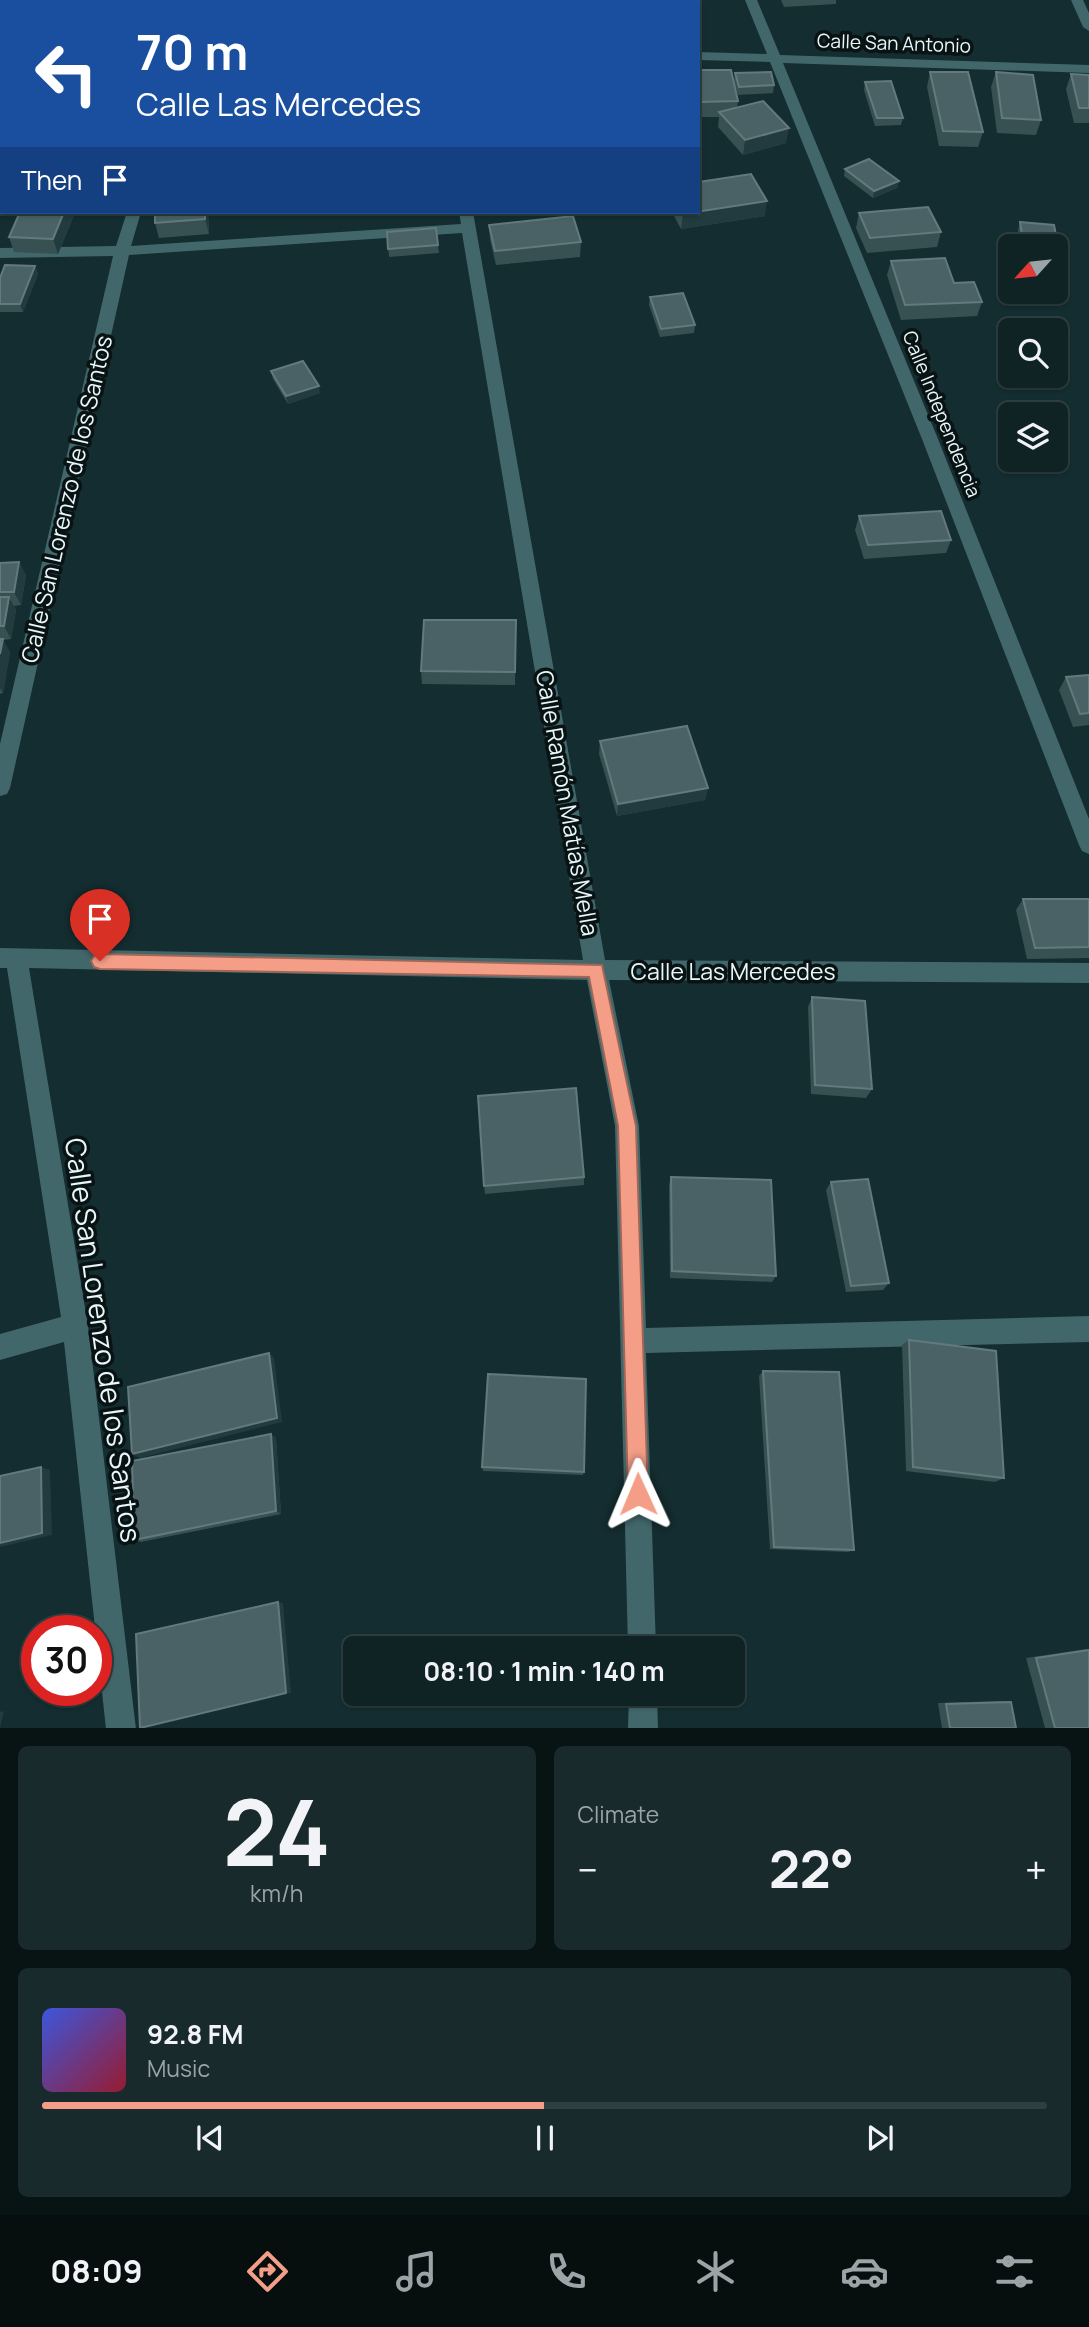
<!DOCTYPE html>
<meta charset="utf-8">
<style>
:root{--surface:#0f2224;--page:#182a2c;--text:#f1f3f6;--muted:#9ba4a6;--line:#2f3f41;--accent:#f49e87}
body{margin:0;font-family:Manrope,sans-serif;background:var(--page);color:var(--text);height:100vh;display:flex;flex-direction:column;font-size:26px;white-space:nowrap}
*{box-sizing:border-box;margin:0}
p{font-size:23px;color:var(--muted)}
.icon{flex:none;width:38px;height:38px;fill:none;stroke:currentColor;stroke-width:2;stroke-linecap:round;stroke-linejoin:round}
.map{position:relative;height:1728px;overflow:hidden}
.drawer{display:flex;flex-direction:column;gap:18px;padding:18px;background:#081314;flex:1}
.drawer>*{flex:none}
.banner{position:absolute;left:0px;top:0px;width:700px;height:214px;box-shadow:0 2px 5px #0004,0 0 0 2px var(--line);background:#1a4fa0;color:#fff;overflow:hidden}
.needle{width:46px;rotate:243deg}
.tools{position:absolute;left:998px;top:234px;display:grid;gap:14px}
.tools a{display:grid;place-items:center;width:70px;height:70px;border-radius:10px;background:var(--surface);box-shadow:0 2px 5px #0004,0 0 0 2px var(--line);font-size:35px}
.speed{position:absolute;left:21px;top:1615px;display:flex;gap:14px;font-size:35px;font-weight:700;text-align:center}
.speed>*{display:grid;place-content:center;width:91px;height:91px;border-radius:50%;background:var(--surface);box-shadow:0 2px 5px #0004,0 0 0 2px var(--line);line-height:1}
.speed .limit{border:10px solid #d22;background:#fff;color:#111}
.pin{position:absolute;display:grid;place-items:center;width:60px;height:60px;color:#fff;margin:-72px -30px;border-radius:50% 50% 50% 0;rotate:-45deg;box-shadow:0 0 7px #0007}
.pin .icon{rotate:45deg}
.me{position:absolute;width:77px;margin:-38px;rotate:359deg;stroke-linejoin:round;filter:drop-shadow(0 0 5px #0008)}
.turn{display:flex;align-items:center;gap:24px;height:147px;padding:0 21px;font-size:32px}
.turn .icon{width:91px;height:91px;stroke-width:2.5}
.turn b{display:block;font-size:49px;line-height:60px}
.then{display:flex;align-items:center;height:66px;padding:0 21px;background:#0003;gap:14px;font-size:26px}
.big{font-size:52px;font-weight:700;line-height:1.1}
.drawer .card{flex:1;display:flex;flex-direction:column;justify-content:center;gap:10px;min-width:0;padding:0 24px;border-radius:10px;background:var(--page)}
.drawer .dial{align-items:center;gap:0}
.dial b{font-size:91px;line-height:1}
.song{display:flex;align-items:center;gap:21px}
.cover{width:84px;height:84px;border-radius:10px;background:linear-gradient(135deg,hsl(230 70% 55%),hsl(350 70% 35%))}
.played{height:7px;border-radius:4px;background:linear-gradient(90deg,var(--accent) 50%,var(--line) 50%)}
.keys{display:flex;justify-content:space-around;direction:ltr}
.heat{display:flex;justify-content:space-between;align-items:center;font-size:38px;direction:ltr}
.drawer .tiles{flex:1;display:grid;gap:18px;grid-template-columns:1fr 1fr}
.card:last-child{grid-column:span 2}
.trip{position:absolute;left:343px;top:1636px;width:402px;height:70px;border-radius:10px;background:var(--surface);box-shadow:0 2px 5px #0004,0 0 0 2px var(--line);font-weight:700;line-height:70px;text-align:center}
.tabs{display:flex;height:112px;justify-content:space-around;align-items:center;background:#060e0e;color:var(--muted)}
.tabs .icon{width:49px;height:49px}
.tabs .on{color:var(--accent)}
.tabs b{font-size:32px;color:var(--text)}
.map>svg:first-child{display:block}
</style>
<div class="map">
<svg width="1089" height="1729" viewBox="0 0 1089 1729">
<rect width="100%" height="100%" fill="#142d30"/>
<g fill="none" stroke-linecap="round" stroke-linejoin="round">
<g fill="#42676b" fill-rule="evenodd">
<polygon points="188,0 200,0 187,2"/>
<polygon points="422,0 434,0 435,2 423,2"/>
<polygon points="745,0 757,0 780,55 1089,65 1089,73 783,63 938,439 1089,819 1089,854 1082,851 1079,845 922,439 770,62 698,60 698,52 767,54"/>
<polygon points="1071,0 1083,0 1089,13 1089,31 1083,27"/>
<rect x="0" y="41" width="2" height="8"/>
<polygon points="127,212 141,212 131,246 461,224 459,212 473,212 605,960 1089,963 1089,983 609,980 639,1126 646,1328 1089,1316 1089,1342 646,1353 656,1648 628,1648 615,1126 587,980 29,968 88,1326 136,1729 106,1729 64,1342 0,1360 0,1334 61,1317 7,968 0,968 0,948 583,960 462,233 129,255 10,788 7,794 0,796 0,744 113,256 0,258 0,248 116,246"/>
<polygon points="629,1694 657,1694 658,1729 628,1729"/>
</g>
</g>
<g fill="#375153">
<polygon points="459,0 533,0 516,2 459,2"/>
<polygon points="781,0 836,0 836,4 784,7"/>
<polygon points="2,3 2,26 0,23 0,6"/>
<polygon points="698,70 738,101 737,108 786,143 743,155 718,127 719,117 698,117"/>
<polygon points="930,72 983,132 978,147 939,146 927,87"/>
<polygon points="996,72 1041,120 1036,135 997,133 991,87"/>
<polygon points="735,73 774,85 773,93 738,95 734,81"/>
<polygon points="1071,74 1089,75 1089,123 1074,123 1066,89"/>
<polygon points="865,82 903,118 901,125 875,126 864,90"/>
<polygon points="845,169 899,181 897,188 873,198 844,176"/>
<polygon points="20,212 75,212 75,213 58,254 14,252 9,237"/>
<polygon points="208,212 209,234 159,238 155,223"/>
<polygon points="672,212 698,212 765,216 681,229"/>
<polygon points="859,213 941,232 937,247 867,253 856,228"/>
<polygon points="1020,222 1054,225 1059,251 1056,259 1055,247 1020,247 1018,230"/>
<polygon points="489,225 581,242 580,257 496,265 490,240"/>
<polygon points="436,228 439,253 389,257 387,232"/>
<polygon points="891,261 954,283 982,302 977,316 901,320 887,275"/>
<polygon points="35,266 38,274 23,312 0,312 0,278"/>
<polygon points="650,297 695,325 694,333 660,337 649,305"/>
<polygon points="271,371 320,393 288,404 273,379"/>
<polygon points="859,516 951,540 946,553 864,559 855,530"/>
<polygon points="19,562 26,576 21,605 14,606 16,610 11,639 3,640 10,652 3,693 0,694 0,563"/>
<polygon points="516,620 515,685 422,684 421,671"/>
<polygon points="1089,675 1089,725 1073,727 1059,690 1066,677"/>
<polygon points="600,741 708,788 705,800 617,816 599,754"/>
<polygon points="1023,899 1089,899 1089,958 1027,959 1016,910"/>
<polygon points="812,997 872,1089 866,1098 811,1094 808,1007"/>
<polygon points="584,1177 584,1185 485,1194 484,1186"/>
<polygon points="671,1177 776,1276 772,1282 670,1278 669,1185"/>
<polygon points="831,1182 889,1283 883,1290 846,1292 826,1190"/>
<polygon points="909,1340 1004,1478 995,1482 906,1471 902,1345"/>
<polygon points="763,1371 854,1550 848,1552 770,1549 759,1376"/>
<polygon points="271,1434 276,1438 281,1514 141,1542 134,1540"/>
<polygon points="482,1467 584,1472 583,1475 483,1471"/>
<polygon points="1086,1649 1089,1649 1089,1728 1045,1728 1026,1658"/>
<polygon points="1001,1701 1011,1702 1016,1728 942,1728 938,1703"/>
</g>
<g fill="#213b3e">
<polygon points="39,0 53,0 52,2 38,2"/>
<polygon points="789,128 786,143 743,155 745,140"/>
<polygon points="899,181 897,188 873,198 874,191"/>
<polygon points="767,201 765,216 681,229 683,214"/>
<polygon points="64,212 75,212 75,213 58,254 53,239"/>
<polygon points="205,212 208,212 209,234 205,219"/>
<polygon points="35,266 38,274 23,312 20,304"/>
<polygon points="319,386 320,393 288,404 286,396"/>
<polygon points="19,562 26,576 21,605 14,592"/>
<polygon points="9,597 16,610 11,639 4,626"/>
<polygon points="3,639 10,652 3,693 0,688 0,654"/>
<polygon points="708,788 705,800 617,816 618,804"/>
<polygon points="269,1353 274,1358 282,1422 140,1458 132,1454"/>
<polygon points="271,1434 276,1438 281,1514 276,1511"/>
<polygon points="41,1467 50,1470 52,1535 0,1547 0,1543"/>
<polygon points="278,1602 283,1603 291,1693 286,1693"/>
<polygon points="4,1711 0,1728 0,1712"/>
</g>
<g fill="#4a6265" stroke="#637a7c" stroke-width="2">
<polygon points="4,0 39,0 38,2 3,2"/>
<polygon points="50,0 98,0 98,2 49,2"/>
<polygon points="698,70 731,70 738,101 698,102"/>
<polygon points="771,72 774,85 739,87 735,73"/>
<polygon points="930,72 968,72 983,132 943,131"/>
<polygon points="996,72 1033,75 1041,120 1002,118"/>
<polygon points="1071,74 1089,75 1089,108 1079,108"/>
<polygon points="891,81 903,118 877,118 865,82"/>
<polygon points="763,101 789,128 745,140 719,112"/>
<polygon points="869,159 899,181 874,191 845,169"/>
<polygon points="751,174 767,201 683,214 682,212 698,212 698,182"/>
<polygon points="928,207 941,232 870,238 859,213"/>
<polygon points="20,212 64,212 53,239 9,237"/>
<polygon points="155,212 205,212 205,219 155,223"/>
<polygon points="573,216 581,242 495,251 489,225"/>
<polygon points="1020,222 1054,225 1059,251 1055,251 1055,247 1024,247"/>
<polygon points="436,228 438,245 388,249 387,232"/>
<polygon points="945,258 954,283 974,282 982,302 905,305 891,261"/>
<polygon points="5,265 35,266 20,304 0,304 0,278"/>
<polygon points="683,293 695,325 661,329 650,297"/>
<polygon points="303,361 319,386 286,396 271,371"/>
<polygon points="941,511 951,540 868,545 859,516"/>
<polygon points="19,562 14,592 0,592 0,563"/>
<polygon points="0,597 9,597 4,626 0,626"/>
<polygon points="424,620 516,620 515,672 421,671"/>
<polygon points="0,639 3,639 0,654"/>
<polygon points="1089,675 1089,713 1080,714 1066,677"/>
<polygon points="687,726 708,788 618,804 600,741"/>
<polygon points="1023,899 1089,899 1089,947 1035,948"/>
<polygon points="812,997 865,1001 872,1089 815,1085"/>
<polygon points="576,1088 584,1177 484,1186 478,1096"/>
<polygon points="671,1177 771,1180 776,1276 672,1271"/>
<polygon points="868,1179 889,1283 851,1286 831,1182"/>
<polygon points="909,1340 996,1351 1004,1478 913,1467"/>
<polygon points="269,1353 277,1418 132,1454 128,1387"/>
<polygon points="763,1371 839,1372 854,1550 774,1547"/>
<polygon points="488,1374 586,1379 584,1472 482,1467"/>
<polygon points="271,1434 276,1511 134,1540 132,1461"/>
<polygon points="41,1467 42,1533 0,1543 0,1476"/>
<polygon points="278,1602 286,1693 140,1728 136,1634"/>
<polygon points="1089,1650 1089,1728 1055,1728 1036,1658"/>
<polygon points="1011,1702 1016,1728 950,1728 946,1704"/>
</g>
<polygon fill="#f49e87" stroke="#9f6758" stroke-width="2" points="100,954 602,965 636,1126 648,1494 645,1502 638,1505 631,1502 628,1494 618,1126 589,977 100,969 94,967 91,961 94,956"/>
<g text-anchor="middle" dominant-baseline="central" stroke-width="7" stroke-linejoin="round" paint-order="stroke">
<g font-size="19" fill="#e8f7f9" stroke="#091314">
<text transform="translate(894 43) rotate(2)">Calle San Antonio</text>
<text transform="translate(942 414) rotate(68)">Calle Independencia</text>
</g>
<g font-size="23" fill="#e8f7f9" stroke="#091314">
<text transform="translate(66 499) rotate(-77)">Calle San Lorenzo de los Santos</text>
<text transform="translate(568 803) rotate(80)">Calle Ramón Matías Mella</text>
<text x="733" y="971">Calle Las Mercedes</text>
</g>
<g font-size="28" fill="#e8f7f9" stroke="#091314">
<text transform="translate(104 1340) rotate(82)">Calle San Lorenzo de los Santos</text>
</g>
</g>
</svg>
<div class="tools">
<a><svg class="needle" viewBox="-14 -14 28 28"><path d="M0-13l5 13h-10z" fill="#e53935"/><path d="M0 13l5-13h-10z" fill="#9ba4a6"/></svg></a>
<a><svg class="icon" aria-label="search" viewBox="0 0 24 24"><circle cx="10" cy="10" r="6"/><path d="M15 15l6 6"/></svg></a>
<a><svg class="icon" aria-label="layers" viewBox="0 0 24 24"><path d="M12 4l9 5-9 5-9-5zM3 14l9 5 9-5"/></svg></a>
</div>
<div class="speed"><div class="limit">30</div></div>
<div class="pin" style="left:100px;top:961px;background:#d93025"><svg class="icon" aria-label="arrive" viewBox="0 0 24 24"><path d="M6 21V4h12l-3 4 3 4H6"/></svg></div>
<svg class="me" style="left:638px;top:1494px" viewBox="-20 -20 40 40"><path d="M0-17L14 15 0 8-14 15z" fill="#f49e87" stroke="#fff" stroke-width="4"/></svg>
<div class="trip">08:10 · 1 min · 140 m</div>
<div class="banner">
<div class="turn"><svg class="icon" aria-label="left" viewBox="0 0 24 24"><path d="M17 20v-9H6M10 6l-5 5 5 5"/></svg><div><b>70 m</b>Calle Las Mercedes</div></div>
<div class="then">Then<svg class="icon" aria-label="arrive" viewBox="0 0 24 24"><path d="M6 21V4h12l-3 4 3 4H6"/></svg></div>
</div>
</div>
<section class="drawer">
<div class="tiles">
<div class="card dial"><b>24</b><p>km/h</p></div>
<div class="card"><p>Climate</p>
<div class="heat"><a>−</a><b class="big">22°</b><a>+</a></div>
</div>
<div class="card">
<div class="song"><i class="cover"></i><div><b>92.8 FM</b><p>Music</p></div></div>
<div class="played"></div>
<div class="keys"><svg class="icon" aria-label="previous" viewBox="0 0 24 24"><path d="M18 5L8 12l10 7zM5 5v14"/></svg><svg class="icon" aria-label="pause" viewBox="0 0 24 24"><path d="M8 5v14M16 5v14"/></svg><svg class="icon" aria-label="next" viewBox="0 0 24 24"><path d="M6 5l10 7-10 7zM19 5v14"/></svg></div>
</div>
</div>
</section>
<nav class="tabs">
<b>08:09</b>
<svg class="icon on" aria-label="directions" viewBox="0 0 24 24"><path d="M12 3l9 9-9 9-9-9zM9 14v-3h6M13 9l2 2-2 2"/></svg>
<svg class="icon" aria-label="music" viewBox="0 0 24 24"><path d="M9 18V5l10-2v13"/><circle cx="6" cy="18" r="3"/><circle cx="16" cy="16" r="3"/></svg>
<svg class="icon" aria-label="phone" viewBox="0 0 24 24"><path d="M5 4h4l2 5-3 2q2 4 5 5l2-3 5 2v4C11 20 4 13 5 4z"/></svg>
<svg class="icon" aria-label="climate" viewBox="0 0 24 24"><path d="M12 3v18M4 7l16 10M4 17L20 7"/></svg>
<svg class="icon" aria-label="car" viewBox="0 0 24 24"><path d="M5 17H2v-5l4-1 3-4h7l3 4 3 1v5h-3M9 17h6M6 11h13"/><circle cx="7" cy="17" r="2"/><circle cx="17" cy="17" r="2"/></svg>
<svg class="icon" aria-label="filters" viewBox="0 0 24 24"><path d="M4 7h16M4 17h16"/><circle cx="9" cy="7" r="2"/><circle cx="15" cy="17" r="2"/></svg>
</nav>
